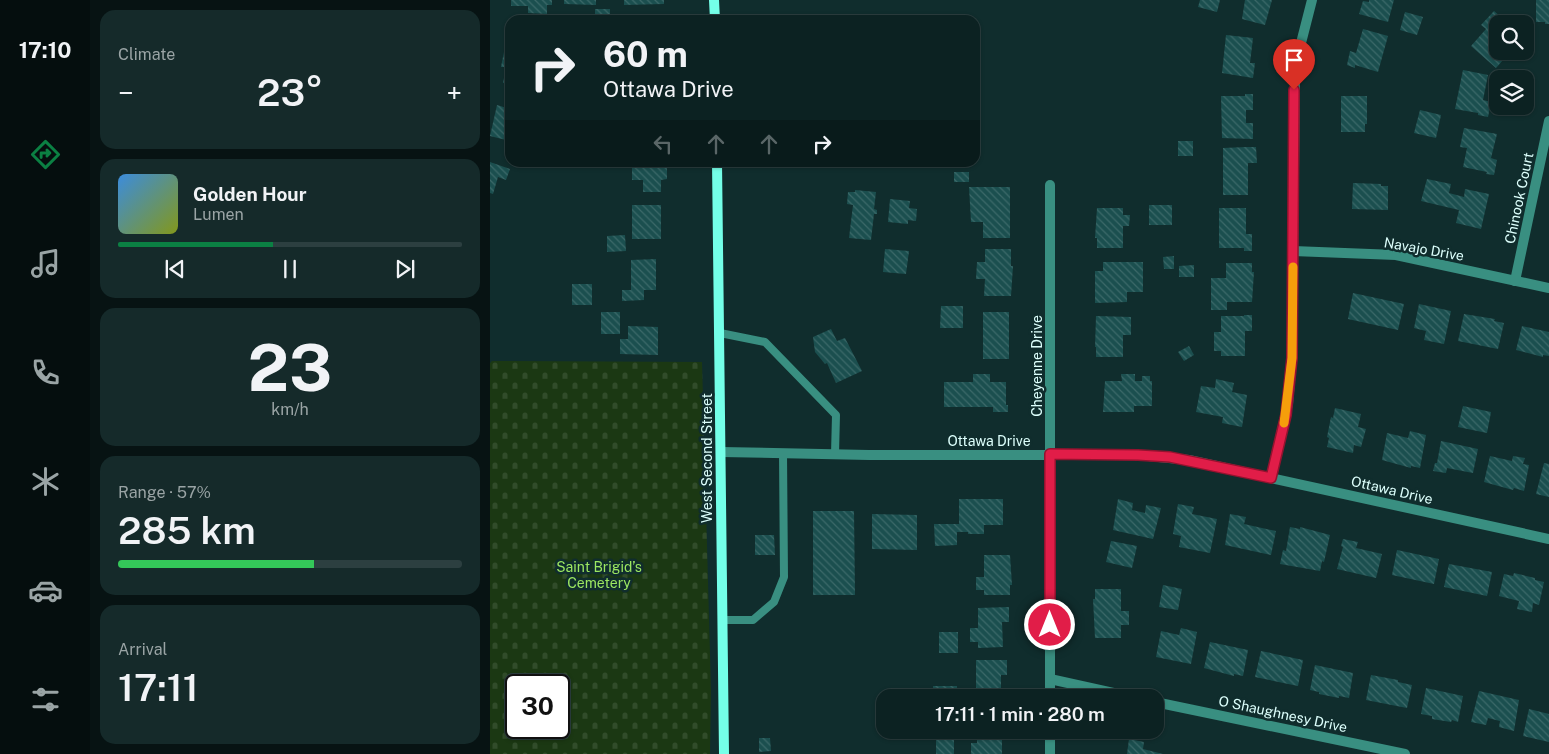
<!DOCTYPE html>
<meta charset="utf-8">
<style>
:root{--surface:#0c2222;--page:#152a2a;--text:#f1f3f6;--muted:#9aa4a5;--line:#2c3f40;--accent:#0b8043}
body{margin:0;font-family:"Public Sans",sans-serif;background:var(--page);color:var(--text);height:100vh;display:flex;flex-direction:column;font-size:19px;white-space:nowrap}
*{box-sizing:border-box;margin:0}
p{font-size:16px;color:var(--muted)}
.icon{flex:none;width:28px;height:28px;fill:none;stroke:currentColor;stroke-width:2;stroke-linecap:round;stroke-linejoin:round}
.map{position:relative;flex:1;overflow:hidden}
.panel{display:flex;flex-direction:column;gap:10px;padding:10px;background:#071313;width:400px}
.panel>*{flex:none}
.hud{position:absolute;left:15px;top:15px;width:475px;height:152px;border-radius:15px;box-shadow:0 1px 4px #0004,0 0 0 1px var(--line);background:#0c2222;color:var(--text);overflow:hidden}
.fabs{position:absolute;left:999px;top:15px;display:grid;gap:10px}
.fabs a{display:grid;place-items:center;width:45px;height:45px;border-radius:10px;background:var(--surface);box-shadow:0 1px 4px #0004,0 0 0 1px var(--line);font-size:25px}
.speed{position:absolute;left:15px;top:674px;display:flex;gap:10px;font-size:25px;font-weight:700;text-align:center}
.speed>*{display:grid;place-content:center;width:65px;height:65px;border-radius:50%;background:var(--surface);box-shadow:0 1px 4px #0004,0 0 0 1px var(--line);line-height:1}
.speed .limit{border:2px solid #111;border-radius:8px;background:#fff;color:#111}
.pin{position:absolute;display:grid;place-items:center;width:42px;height:42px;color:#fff;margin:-51px -21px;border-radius:50% 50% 50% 0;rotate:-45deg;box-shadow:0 0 5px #0007}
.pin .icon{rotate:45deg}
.me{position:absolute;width:55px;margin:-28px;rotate:0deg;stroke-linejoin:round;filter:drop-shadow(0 0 4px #0008)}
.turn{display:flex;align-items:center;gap:18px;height:105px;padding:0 15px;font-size:22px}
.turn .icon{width:65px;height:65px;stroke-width:2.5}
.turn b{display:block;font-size:35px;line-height:42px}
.lanes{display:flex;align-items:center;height:48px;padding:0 15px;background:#0003;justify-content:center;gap:25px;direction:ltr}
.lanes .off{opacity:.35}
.big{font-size:38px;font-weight:600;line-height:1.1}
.panel .card{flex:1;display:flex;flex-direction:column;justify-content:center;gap:8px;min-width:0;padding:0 18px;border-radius:15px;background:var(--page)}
.panel .dial{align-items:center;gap:0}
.dial b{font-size:65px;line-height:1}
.song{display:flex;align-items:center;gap:15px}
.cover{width:60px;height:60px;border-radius:8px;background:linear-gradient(135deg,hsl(210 70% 55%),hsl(70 70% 35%))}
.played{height:5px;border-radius:2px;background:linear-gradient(90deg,var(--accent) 45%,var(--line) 45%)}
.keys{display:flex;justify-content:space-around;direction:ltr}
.heat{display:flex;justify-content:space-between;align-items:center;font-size:28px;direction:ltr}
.charge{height:8px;border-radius:4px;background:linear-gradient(90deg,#34c759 57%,var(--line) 0)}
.trip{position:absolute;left:386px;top:689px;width:288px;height:50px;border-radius:15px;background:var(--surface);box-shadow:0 1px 4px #0004,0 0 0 1px var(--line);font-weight:600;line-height:50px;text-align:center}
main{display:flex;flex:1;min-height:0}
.tabs{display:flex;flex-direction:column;width:90px;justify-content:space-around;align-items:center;background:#050e0e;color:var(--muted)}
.tabs .icon{width:35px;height:35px}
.tabs .on{color:var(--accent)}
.tabs b{font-size:22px;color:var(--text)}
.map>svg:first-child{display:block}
</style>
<main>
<nav class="tabs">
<b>17:10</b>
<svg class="icon on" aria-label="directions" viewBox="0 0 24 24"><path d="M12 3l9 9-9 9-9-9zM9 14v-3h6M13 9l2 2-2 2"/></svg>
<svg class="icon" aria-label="music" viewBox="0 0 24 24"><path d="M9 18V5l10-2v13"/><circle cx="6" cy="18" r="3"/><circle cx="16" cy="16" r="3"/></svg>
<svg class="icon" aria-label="phone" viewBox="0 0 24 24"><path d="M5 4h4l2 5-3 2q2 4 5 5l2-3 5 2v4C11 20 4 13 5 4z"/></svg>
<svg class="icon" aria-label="climate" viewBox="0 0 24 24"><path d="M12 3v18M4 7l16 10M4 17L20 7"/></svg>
<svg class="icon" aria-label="car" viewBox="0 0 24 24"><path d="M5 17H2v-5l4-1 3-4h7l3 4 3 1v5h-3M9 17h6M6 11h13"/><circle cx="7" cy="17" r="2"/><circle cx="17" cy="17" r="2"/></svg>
<svg class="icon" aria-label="filters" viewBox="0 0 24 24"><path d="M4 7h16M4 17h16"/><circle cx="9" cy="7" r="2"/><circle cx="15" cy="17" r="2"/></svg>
</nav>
<section class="panel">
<div class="card"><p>Climate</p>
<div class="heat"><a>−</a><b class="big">23°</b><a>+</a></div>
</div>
<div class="card">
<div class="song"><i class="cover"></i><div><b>Golden Hour</b><p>Lumen</p></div></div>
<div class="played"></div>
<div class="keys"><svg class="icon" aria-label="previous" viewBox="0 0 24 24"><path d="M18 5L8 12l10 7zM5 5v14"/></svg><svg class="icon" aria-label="pause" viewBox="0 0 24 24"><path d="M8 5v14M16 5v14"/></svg><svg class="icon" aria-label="next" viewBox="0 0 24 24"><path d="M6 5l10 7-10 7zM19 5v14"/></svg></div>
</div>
<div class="card dial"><b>23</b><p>km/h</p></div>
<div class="card"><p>Range · 57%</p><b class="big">285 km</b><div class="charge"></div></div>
<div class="card"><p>Arrival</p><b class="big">17:11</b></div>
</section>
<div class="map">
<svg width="1059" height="754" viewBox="0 0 1059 754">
<defs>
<pattern id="cemetery-stones" width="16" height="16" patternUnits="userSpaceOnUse" patternTransform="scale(1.25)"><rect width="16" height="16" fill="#1b3813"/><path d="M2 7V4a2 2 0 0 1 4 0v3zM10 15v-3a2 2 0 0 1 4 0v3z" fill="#314c2a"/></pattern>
<pattern id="building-back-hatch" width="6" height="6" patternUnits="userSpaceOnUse" patternTransform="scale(1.25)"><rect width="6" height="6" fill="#1b4f4f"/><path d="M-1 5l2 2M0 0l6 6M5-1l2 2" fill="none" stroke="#3c6969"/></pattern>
</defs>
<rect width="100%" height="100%" fill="#102d2d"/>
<path fill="url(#cemetery-stones)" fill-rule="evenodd" d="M2,361L212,362L221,691L220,754H0V363ZM26,685H69V728H26Z"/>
<g fill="url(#building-back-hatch)">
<polygon points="21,0 62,0 62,5 57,5 57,14 38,13 38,6 21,6"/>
<polygon points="74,0 106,0 106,5 74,4"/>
<polygon points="134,0 174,0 174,4 134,5"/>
<polygon points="710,0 730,0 727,12 708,7"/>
<polygon points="755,0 782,0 775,25 752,19"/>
<polygon points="879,0 904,0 898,22 869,14 873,1 879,2"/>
<polygon points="1046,0 1059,0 1059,24 1055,24 1055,22 1046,22"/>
<rect x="105" y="9" width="15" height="11"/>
<polygon points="1004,11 1019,24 1008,24 1008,51 1021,51 1006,68 981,46 996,29 991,25"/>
<polygon points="915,12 933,17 927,35 910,30"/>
<polygon points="873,29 898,36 888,72 865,65 865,68 857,65 860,51 866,53"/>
<polygon points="736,35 763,38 760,63 765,63 763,78 732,73"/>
<polygon points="14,52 20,53 20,84 13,83 16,67 11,67"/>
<polygon points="973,70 998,75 993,100 1001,102 998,117 988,115 988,113 965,109"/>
<polygon points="755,94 763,94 763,110 756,110 756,123 763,123 763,139 732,138 731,96 755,96"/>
<polygon points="851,96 877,96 877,124 875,124 875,132 851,132"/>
<polygon points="7,105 20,109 20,141 0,136"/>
<polygon points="930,110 951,115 946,138 924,133"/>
<polygon points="974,128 1007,134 1001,158 1007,160 1004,175 996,174 997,172 973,167 977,148 970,147"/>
<rect x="688" y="141" width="15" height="15"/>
<polygon points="756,147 766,147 767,163 758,163 758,195 733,195 733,148"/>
<polygon points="0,162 20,169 16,180 8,177 3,194 0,193"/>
<polygon points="142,162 177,162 177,179 171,180 171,192 153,192 153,180 142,180"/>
<rect x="464" y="172" width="15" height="10"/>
<polygon points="937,179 961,184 959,193 974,197 975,189 999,194 991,229 966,223 969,210 931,201"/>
<polygon points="863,183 891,184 891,186 898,186 898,210 862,209"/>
<polygon points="479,187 520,187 520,238 493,238 493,222 481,222"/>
<polygon points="365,190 386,192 384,209 387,210 387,214 384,214 381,240 359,238 363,205 357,204 358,192 365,192"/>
<polygon points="400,199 420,201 419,208 427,209 426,221 418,220 418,224 398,222"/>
<rect x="142" y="205" width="29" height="34"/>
<rect x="659" y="205" width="23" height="20"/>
<polygon points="607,208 633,208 633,215 640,215 639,226 633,226 633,248 607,248 607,238 605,238"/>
<polygon points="729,208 756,208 756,234 762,234 762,251 754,251 754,248 729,248"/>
<polygon points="135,235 136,251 117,252 117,236"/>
<polygon points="395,249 419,251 416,274 393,272"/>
<polygon points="495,249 521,249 521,266 523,266 521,296 494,296 495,279 486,279 487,262 495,262"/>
<polygon points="684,256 684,269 674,269 673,257"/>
<polygon points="166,259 166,290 154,290 154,300 132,301 132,290 141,290 141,260"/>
<polygon points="613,262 653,262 653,292 637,292 637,302 605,303 605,271 613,271"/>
<polygon points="736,263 762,263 762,272 764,272 762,302 737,302 737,310 721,310 721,278 736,278"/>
<polygon points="704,265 704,277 689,277 689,266"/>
<rect x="82" y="284" width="20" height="21"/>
<polygon points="863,293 914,304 908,330 858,319"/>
<polygon points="929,304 961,311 954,344 934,340 936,331 924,328"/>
<polygon points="451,306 473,306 473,328 450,328"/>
<rect x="111" y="312" width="19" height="22"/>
<rect x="493" y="312" width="26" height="47"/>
<polygon points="974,314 1005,319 1004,321 1014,323 1008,349 968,341"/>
<polygon points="754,315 762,315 762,331 755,331 755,356 731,356 731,351 724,351 724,332 731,332 731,316 754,316"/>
<polygon points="606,316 641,317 641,335 633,335 633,357 606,357 606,347 605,347"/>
<polygon points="138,326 168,327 168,355 130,354 130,339 138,339"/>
<polygon points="1032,326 1059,332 1059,356 1053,355 1053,357 1026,350"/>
<polygon points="341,329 347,341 355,338 372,371 346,383 337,363 335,364 325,352 323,337"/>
<polygon points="699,346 704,355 694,361 688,352"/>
<polygon points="483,374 500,374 500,382 516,382 516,405 518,405 518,412 503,412 503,407 454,407 454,382 483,382"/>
<polygon points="631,374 645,374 645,381 652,381 652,376 660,376 660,381 662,381 662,406 644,406 644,412 613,412 615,381 632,381"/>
<polygon points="726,379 744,383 742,392 757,395 752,427 732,423 733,417 706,412 711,386 725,388"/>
<polygon points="973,406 1001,412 997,433 968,427"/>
<polygon points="845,408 871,414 868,427 876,429 871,447 864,445 863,453 837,447 839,438 837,437 841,417 843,418"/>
<polygon points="920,431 936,435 930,468 921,466 921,468 892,460 897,433 918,438"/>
<polygon points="951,441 988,449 983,473 957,468 956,473 943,471 945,463 947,463"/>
<polygon points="1000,456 1022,461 1023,456 1035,458 1033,464 1039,465 1034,491 1024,488 1023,490 994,482"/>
<polygon points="1054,463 1059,464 1059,497 1046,494"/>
<polygon points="469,499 513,499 513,525 494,525 494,534 478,534 478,532 467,532 467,545 445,546 444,524 469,524"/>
<polygon points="628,499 643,503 642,510 655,513 656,505 671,508 663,539 623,530"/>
<polygon points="688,504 704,507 702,514 727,519 720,553 689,547 691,536 683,534"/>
<polygon points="323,511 364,511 365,595 323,595"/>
<polygon points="382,514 427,515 427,550 382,549"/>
<polygon points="740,514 756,517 754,524 786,531 781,555 735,545"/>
<polygon points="800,527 810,529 810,527 840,535 834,562 832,561 830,571 790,564 793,550 796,551"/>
<polygon points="265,535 284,535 285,555 265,555"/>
<polygon points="853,539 868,542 866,548 892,554 886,578 847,569 853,547 851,546"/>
<polygon points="621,541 647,546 642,568 616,562"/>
<polygon points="907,550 949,559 944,584 902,575"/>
<polygon points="494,555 520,555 522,585 520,585 520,595 494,595 494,590 486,590 486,577 494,577"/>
<polygon points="959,564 1002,572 997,596 954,587"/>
<polygon points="1024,573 1045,578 1045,580 1054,582 1049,605 1043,603 1042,612 1027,609 1029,601 1009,596 1014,574 1023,576"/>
<polygon points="673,585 692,589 688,610 669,607"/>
<polygon points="605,589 631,589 631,611 639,611 639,625 631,625 631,638 605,638 603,599 605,599"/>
<polygon points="519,607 519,622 512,622 513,647 488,648 488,642 480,642 480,628 488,628 488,608"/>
<polygon points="691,628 707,632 701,664 666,657 671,631 689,635"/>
<rect x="449" y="632" width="19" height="21"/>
<polygon points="720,642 758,650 753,676 744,674 744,676 714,668"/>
<polygon points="771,651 813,660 808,686 765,677"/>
<polygon points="486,660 517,660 517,675 511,675 511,698 486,698"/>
<polygon points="825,665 863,673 859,698 849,696 849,698 829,694 829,692 820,690"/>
<polygon points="881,675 908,680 908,682 922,685 917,708 876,700"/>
<rect x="443" y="686" width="24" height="12"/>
<polygon points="936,688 973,696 968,722 962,720 961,722 942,719 942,716 931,714"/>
<polygon points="989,691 1029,700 1024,731 1009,727 1010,721 998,718 996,725 981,722"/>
<polygon points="1039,709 1059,714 1059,742 1033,736"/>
<polygon points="487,730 519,730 519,736 512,736 512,754 481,754 481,743 487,743"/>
<polygon points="269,738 280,738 281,751 269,752"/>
<polygon points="464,739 464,754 446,754 446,740"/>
<polygon points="639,739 654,742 653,749 673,754 637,754"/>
</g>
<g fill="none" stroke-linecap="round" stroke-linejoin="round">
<g stroke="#398f81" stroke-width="8">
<polyline points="230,333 275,342 346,415 345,454"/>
<polyline points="232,620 263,620 284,602 294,577 293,453"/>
</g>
<g stroke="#398f81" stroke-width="10">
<polyline points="560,185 560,698"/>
<polyline points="803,251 906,255 1059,288"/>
<polyline points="1025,281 1059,121"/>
<polyline points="231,452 379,455 648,455 699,460 1059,539"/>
<polyline points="781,478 798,404 802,358 805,76 811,43 822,0"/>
<polyline points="560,679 646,698"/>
<polyline points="665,702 915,754"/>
<polyline points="560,754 560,730"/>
</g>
<g stroke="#74ffe8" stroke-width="10">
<polyline points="224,0 225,20"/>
<polyline points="227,162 234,754"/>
</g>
</g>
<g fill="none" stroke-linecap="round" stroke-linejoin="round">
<g stroke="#92132f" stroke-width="12">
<polyline id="route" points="560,625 560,454 648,455 680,457 781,478 796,415 802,358 804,90"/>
</g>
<use href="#route" stroke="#e11d48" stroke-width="9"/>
<polyline stroke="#f59e0b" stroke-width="9" points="794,423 802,358 803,267"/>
</g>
<g text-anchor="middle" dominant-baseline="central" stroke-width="5" stroke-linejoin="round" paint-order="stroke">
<g font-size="14" fill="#ddfffc" stroke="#102d2d">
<text transform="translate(1029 198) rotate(-78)">Chinook Court</text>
<text transform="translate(934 249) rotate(10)">Navajo Drive</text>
<text transform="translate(547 366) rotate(-90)">Cheyenne Drive</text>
<text x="499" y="441">Ottawa Drive</text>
<text transform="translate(217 458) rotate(-90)">West Second Street</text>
<text transform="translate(902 490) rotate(13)">Ottawa Drive</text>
<text transform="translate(793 714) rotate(12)">O Shaughnesy Drive</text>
</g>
<g font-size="14" fill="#9ce761" stroke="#102d2d">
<text x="109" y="567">Saint Brigid’s<tspan x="109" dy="16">Cemetery</tspan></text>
</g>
</g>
</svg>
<div class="fabs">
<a><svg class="icon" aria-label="search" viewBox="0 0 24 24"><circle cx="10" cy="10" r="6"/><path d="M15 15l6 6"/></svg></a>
<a><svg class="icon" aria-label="layers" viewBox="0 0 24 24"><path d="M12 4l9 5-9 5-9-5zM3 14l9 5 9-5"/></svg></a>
</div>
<div class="speed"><div class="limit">30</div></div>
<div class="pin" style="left:804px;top:90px;background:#d93025"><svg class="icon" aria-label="arrive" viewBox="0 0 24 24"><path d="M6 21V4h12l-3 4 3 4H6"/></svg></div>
<svg class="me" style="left:560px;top:625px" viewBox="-20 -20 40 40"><circle r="17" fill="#e11d48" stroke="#fff" stroke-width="3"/><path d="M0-11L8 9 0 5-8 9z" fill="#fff"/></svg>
<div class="trip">17:11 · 1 min · 280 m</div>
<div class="hud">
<div class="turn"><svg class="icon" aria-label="right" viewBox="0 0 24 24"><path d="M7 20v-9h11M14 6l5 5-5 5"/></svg><div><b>60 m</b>Ottawa Drive</div></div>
<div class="lanes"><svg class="icon off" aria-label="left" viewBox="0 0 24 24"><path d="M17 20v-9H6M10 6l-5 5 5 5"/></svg><svg class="icon off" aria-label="ahead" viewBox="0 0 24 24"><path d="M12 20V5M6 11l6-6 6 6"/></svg><svg class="icon off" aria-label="ahead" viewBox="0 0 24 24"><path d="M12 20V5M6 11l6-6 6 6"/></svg><svg class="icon" aria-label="right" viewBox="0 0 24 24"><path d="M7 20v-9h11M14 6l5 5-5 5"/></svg></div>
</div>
</div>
</main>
